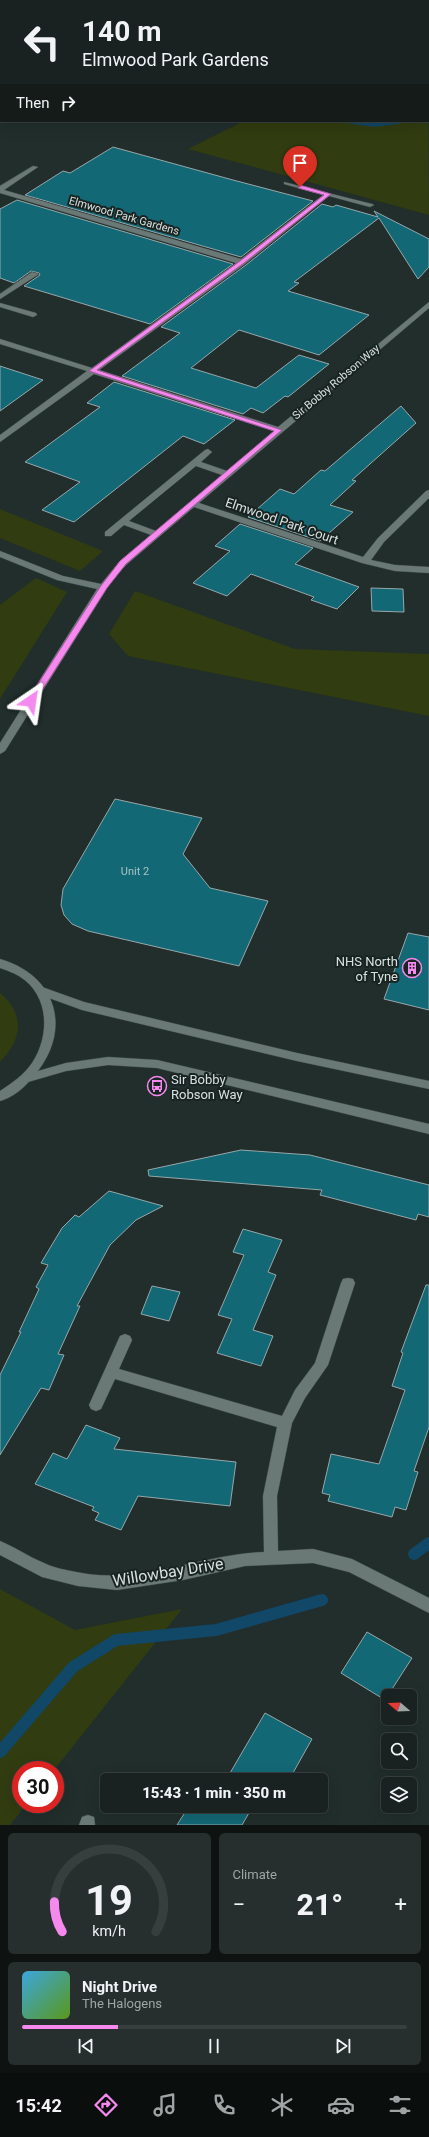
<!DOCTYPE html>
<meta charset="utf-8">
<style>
:root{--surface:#192220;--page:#262f2d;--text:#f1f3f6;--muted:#9fa4a5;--line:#373f3e;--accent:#f589ee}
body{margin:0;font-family:Roboto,sans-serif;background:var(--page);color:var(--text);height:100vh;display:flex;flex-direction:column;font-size:15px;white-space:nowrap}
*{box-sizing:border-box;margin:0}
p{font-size:13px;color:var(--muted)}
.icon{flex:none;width:22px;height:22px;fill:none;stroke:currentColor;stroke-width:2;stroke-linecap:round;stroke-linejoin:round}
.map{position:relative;height:1825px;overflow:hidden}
.drawer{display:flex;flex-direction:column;gap:8px;padding:8px;background:#0e1312;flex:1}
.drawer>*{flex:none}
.guide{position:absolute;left:0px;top:0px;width:429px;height:122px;box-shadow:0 4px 16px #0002,0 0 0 1px var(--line);background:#192220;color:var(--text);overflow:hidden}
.needle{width:26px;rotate:289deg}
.controls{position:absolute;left:381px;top:1689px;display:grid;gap:8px}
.controls a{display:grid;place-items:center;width:36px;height:36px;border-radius:6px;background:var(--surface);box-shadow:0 4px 16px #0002,0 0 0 1px var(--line);font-size:20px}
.speed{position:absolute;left:12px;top:1761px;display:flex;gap:8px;font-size:20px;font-weight:700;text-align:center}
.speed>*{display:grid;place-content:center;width:52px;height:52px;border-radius:50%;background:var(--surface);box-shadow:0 4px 16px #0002,0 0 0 1px var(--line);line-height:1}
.speed .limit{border:6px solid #d22;background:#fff;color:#111}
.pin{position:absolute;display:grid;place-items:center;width:34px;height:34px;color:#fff;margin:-41px -17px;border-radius:50% 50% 50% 0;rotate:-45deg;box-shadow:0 0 4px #0007}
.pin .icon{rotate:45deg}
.me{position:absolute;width:44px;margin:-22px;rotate:32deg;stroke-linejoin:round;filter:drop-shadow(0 0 3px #0008)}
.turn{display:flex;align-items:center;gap:14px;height:84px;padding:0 16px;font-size:18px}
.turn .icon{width:52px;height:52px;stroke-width:2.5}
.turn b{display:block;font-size:28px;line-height:34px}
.then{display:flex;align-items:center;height:38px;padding:0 16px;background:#0003;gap:8px;font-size:15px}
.big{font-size:30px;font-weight:800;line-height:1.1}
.drawer .widget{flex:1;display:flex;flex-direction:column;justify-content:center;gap:6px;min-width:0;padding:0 14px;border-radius:6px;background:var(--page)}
.drawer .dial{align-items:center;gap:0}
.dial svg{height:104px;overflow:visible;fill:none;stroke:var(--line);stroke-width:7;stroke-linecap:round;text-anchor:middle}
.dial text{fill:var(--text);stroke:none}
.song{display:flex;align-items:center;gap:12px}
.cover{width:48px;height:48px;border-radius:6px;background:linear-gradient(135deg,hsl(200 70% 55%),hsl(90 70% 35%))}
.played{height:4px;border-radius:2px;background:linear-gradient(90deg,var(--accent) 25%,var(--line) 25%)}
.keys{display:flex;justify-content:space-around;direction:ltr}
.heat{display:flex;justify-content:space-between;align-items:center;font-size:22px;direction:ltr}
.drawer .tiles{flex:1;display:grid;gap:8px;grid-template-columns:1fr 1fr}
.widget:last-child{grid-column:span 2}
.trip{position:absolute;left:100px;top:1773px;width:228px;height:40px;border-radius:6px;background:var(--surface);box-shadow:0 4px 16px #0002,0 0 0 1px var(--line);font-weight:800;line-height:40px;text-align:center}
.dock{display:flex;height:64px;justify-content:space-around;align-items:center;background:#0a0e0d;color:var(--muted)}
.dock .icon{width:28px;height:28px}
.dock .current{color:var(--accent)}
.dock b{font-size:18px;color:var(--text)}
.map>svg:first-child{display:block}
</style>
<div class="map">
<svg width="429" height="1825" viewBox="0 0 429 1825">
<rect width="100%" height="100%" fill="#212e2b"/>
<g fill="#313c10">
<polygon points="428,36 429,215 188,149 244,121 428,121"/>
<polygon points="0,509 103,551 80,571 0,538"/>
<polygon points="36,578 67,592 0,699 0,605"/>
<polygon points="135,591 295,649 429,654 429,716 128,656 109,634"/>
<path d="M0,993C26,1015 22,1039 0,1062Z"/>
<polygon points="0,1589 75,1630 182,1609 54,1770 21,1770 21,1804 27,1804 10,1825 0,1825"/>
</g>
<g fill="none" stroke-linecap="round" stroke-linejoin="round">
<polyline stroke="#114767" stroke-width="5.5" points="351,121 375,124 399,121"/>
<g stroke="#114767" stroke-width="12">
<polyline points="414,1554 429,1543"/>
<polyline points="0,1752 73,1667 116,1640 216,1630 322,1600"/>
</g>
</g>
<g fill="#136875" stroke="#97a7aa">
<polygon points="113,147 233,180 313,201 241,257 25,195 63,171 70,173"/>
<polygon points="17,200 233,264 150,324 64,298 24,286 40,275 39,273 31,271 14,283 0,278 0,209"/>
<polygon points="322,204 333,207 336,205 378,217 374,211 429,239 429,267 418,279 379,218 294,282 299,283 288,291 369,315 319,355 239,330 191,368 256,388 299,355 329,364 288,397 285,396 263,413 251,408 243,414 122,376 180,333 161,327 246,265"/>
<polygon points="0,366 43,380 0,411"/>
<polygon points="114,382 235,420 204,444 183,436 74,522 42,510 80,482 25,462 100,407 87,403"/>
<polygon points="401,406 416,423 352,480 356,481 330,505 353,512 320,541 248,517 280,489 294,494 321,470 325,471"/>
<polygon points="240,524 313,548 295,564 359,587 337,609 311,600 314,597 251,574 227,596 193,583 230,551 215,546"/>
<polygon points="371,588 403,589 404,612 372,611"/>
<polygon points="115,799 202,818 183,854 210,888 268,901 239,966 88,931 72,924 64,915 61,905 63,889"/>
<polygon points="408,933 429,937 429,1010 384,999"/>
<polygon points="241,1150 310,1155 429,1185 429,1217 418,1214 416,1220 320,1195 322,1190 149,1176 148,1170"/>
<polygon points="109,1191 163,1206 136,1220 110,1245 77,1306 80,1306 58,1354 64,1355 49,1390 41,1388 0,1455 0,1375 21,1332 19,1332 39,1289 36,1287 48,1265 41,1263 62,1228 75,1215 79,1217"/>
<polygon points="243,1229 282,1240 268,1272 276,1275 253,1330 273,1336 261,1366 217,1353 232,1319 218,1315 244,1255 233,1252"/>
<polygon points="426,1285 429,1285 429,1427 414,1471 418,1472 406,1510 395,1507 392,1517 328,1501 330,1495 322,1493 331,1454 379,1464 405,1390 392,1386 403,1353 401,1352"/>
<polygon points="152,1286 180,1292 169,1321 141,1314"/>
<polygon points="86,1425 120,1438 114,1449 236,1462 230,1506 138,1496 121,1530 95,1520 99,1513 92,1510 94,1507 35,1484 53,1453 67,1459"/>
<polygon points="367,1632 412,1658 385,1700 341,1673"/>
<polygon points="265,1713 312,1739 289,1780 226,1780"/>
<polygon points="189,1806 253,1806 242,1825 177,1825"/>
</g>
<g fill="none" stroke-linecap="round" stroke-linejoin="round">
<g stroke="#404b49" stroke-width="1">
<g id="minor">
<path d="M33,166L38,167L4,190L241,259L323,195L284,184V182L372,204L374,205L370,207L329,196L245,264L99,370L278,427L429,302V308L199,503L363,557L378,538L426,491L429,490V498L384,542L371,560L395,565L429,567V573L395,571L362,563L194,507L126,565L112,580L5,751L0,754V743L97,589L57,580L0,557V551L63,576L101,584L120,561L151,535L124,525L111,536H105V532L205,450L208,449L212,452L201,462L227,471L274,431L94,374L0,442V435L87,371L0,344V339L92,368L236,263L0,193V186ZM196,466L222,475L156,531L129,521Z"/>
<polygon points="32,272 39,274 0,299 0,294"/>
<polygon points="0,303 36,313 37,315 33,317 0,307"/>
<path d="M0,959C59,976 73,1033 32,1078C24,1088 12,1098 0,1101V1091C12,1083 24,1075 32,1063C50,1036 50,995 19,976C14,973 6,970 0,968Z"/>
<path d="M348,1278L353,1279L355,1283L328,1365L305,1398L292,1423L277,1496L278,1551L313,1549L352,1559L429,1598V1613L349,1572L313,1563L245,1566L183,1580L117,1590L78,1586L42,1577L0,1555V1541C15,1547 29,1557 44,1563C54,1568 66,1570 76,1572C140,1586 201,1554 264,1552L263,1496L277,1427L115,1379L101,1409L96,1411L91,1409L89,1405L120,1336L125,1334L130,1336L132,1340L119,1369L282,1416L295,1390L315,1363L341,1283L343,1279Z"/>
<polygon points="88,1815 94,1817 95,1825 79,1825 82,1817"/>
</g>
</g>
<g stroke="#404b49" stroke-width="1">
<g id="tertiary">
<polygon points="42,987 84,1002 297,1053 429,1081 429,1089 297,1061 82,1010 38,994 36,991"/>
<polygon points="108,1057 157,1060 429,1124 429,1134 157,1068 108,1065 66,1071 28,1082 24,1081 22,1078 24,1075 66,1063"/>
</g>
</g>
<use href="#minor" fill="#6a7976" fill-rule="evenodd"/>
<use href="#tertiary" fill="#6a7976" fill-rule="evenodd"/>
</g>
<polygon fill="#f589ee" stroke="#9f599b" points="300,185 331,194 244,263 97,370 282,430 126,564 107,588 34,703 28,703 27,701 100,587 120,561 274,431 89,371 240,261 324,195 298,188"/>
<defs>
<g id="building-ring" transform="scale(1)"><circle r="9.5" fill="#182422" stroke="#f589ee" stroke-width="1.5"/><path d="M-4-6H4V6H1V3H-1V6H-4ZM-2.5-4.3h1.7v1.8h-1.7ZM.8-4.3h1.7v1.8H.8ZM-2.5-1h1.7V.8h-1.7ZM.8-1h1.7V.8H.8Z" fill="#f589ee"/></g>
<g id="bus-ring" transform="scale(1)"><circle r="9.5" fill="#182422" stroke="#f589ee" stroke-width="1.5"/><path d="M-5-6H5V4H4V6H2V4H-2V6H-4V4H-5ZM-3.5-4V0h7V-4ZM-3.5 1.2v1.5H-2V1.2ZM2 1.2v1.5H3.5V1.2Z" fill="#f589ee"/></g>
</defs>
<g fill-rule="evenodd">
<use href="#building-ring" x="412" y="968"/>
<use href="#bus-ring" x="157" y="1086"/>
</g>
<g text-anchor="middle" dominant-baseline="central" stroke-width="4" stroke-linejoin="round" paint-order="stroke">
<g font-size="11" fill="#d8e0df" stroke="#182422">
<text transform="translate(124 216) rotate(16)">Elmwood Park Gardens</text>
<text transform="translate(336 382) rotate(-40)">Sir Bobby Robson Way</text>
</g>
<g font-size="11" fill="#a7c2c4">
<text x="135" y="871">Unit 2</text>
</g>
<g font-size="13" fill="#d8e0df" stroke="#182422">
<text transform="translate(282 521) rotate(19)">Elmwood Park Court</text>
</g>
<g font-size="13" fill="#d8e0df" stroke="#182422" text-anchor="end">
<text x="398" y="961">NHS North<tspan x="398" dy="15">of Tyne</tspan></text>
<text x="171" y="1079" text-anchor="start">Sir Bobby<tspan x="171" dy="15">Robson Way</tspan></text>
</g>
<g font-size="16" fill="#d8e0df" stroke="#182422">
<text transform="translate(168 1572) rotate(-9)">Willowbay Drive</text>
</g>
</g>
</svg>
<div class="controls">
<a><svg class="needle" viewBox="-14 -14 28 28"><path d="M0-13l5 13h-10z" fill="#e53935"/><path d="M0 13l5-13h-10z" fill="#9fa4a5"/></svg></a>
<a><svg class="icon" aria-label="search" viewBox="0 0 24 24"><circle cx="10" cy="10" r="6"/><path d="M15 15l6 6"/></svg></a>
<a><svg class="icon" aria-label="layers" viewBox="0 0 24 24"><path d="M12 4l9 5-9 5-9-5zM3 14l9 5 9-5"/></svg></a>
</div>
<div class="speed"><div class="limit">30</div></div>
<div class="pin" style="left:300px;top:187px;background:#d93025"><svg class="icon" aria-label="arrive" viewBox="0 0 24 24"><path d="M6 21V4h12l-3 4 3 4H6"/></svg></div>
<svg class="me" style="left:31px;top:701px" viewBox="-20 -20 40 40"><path d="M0-17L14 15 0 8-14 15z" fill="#f589ee" stroke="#fff" stroke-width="4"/></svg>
<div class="trip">15:43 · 1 min · 350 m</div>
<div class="guide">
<div class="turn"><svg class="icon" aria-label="left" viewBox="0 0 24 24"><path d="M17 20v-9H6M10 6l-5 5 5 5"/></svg><div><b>140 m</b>Elmwood Park Gardens</div></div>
<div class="then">Then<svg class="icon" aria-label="right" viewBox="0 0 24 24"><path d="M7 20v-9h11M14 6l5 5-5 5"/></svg></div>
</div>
</div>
<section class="drawer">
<div class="tiles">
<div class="widget dial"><svg viewBox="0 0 100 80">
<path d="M14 69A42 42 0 1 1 86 69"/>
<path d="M14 69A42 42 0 0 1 8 46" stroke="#f589ee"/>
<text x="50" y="56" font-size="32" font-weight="700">19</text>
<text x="50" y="72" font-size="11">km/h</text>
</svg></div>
<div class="widget"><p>Climate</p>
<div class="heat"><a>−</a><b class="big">21°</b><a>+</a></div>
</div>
<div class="widget">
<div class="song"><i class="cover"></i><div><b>Night Drive</b><p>The Halogens</p></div></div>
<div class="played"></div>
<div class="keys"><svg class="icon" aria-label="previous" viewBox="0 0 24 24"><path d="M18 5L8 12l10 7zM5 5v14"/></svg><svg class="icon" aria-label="pause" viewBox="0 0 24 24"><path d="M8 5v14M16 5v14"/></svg><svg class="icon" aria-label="next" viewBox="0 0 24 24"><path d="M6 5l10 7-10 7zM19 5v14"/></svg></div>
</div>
</div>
</section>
<nav class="dock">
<b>15:42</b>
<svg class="icon current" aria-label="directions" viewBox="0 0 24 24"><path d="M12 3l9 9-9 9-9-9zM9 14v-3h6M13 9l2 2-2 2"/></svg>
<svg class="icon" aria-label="music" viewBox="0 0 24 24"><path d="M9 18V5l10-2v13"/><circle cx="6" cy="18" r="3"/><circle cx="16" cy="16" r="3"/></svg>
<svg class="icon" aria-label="phone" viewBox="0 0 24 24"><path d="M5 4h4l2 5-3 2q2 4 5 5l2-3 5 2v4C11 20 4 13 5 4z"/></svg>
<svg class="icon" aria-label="climate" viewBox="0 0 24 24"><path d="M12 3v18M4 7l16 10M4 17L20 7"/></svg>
<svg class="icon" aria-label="car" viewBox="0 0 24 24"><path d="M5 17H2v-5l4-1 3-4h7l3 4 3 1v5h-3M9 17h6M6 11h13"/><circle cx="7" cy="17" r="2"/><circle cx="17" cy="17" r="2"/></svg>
<svg class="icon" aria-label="filters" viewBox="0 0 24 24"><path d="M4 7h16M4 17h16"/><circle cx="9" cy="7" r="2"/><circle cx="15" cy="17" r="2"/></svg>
</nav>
